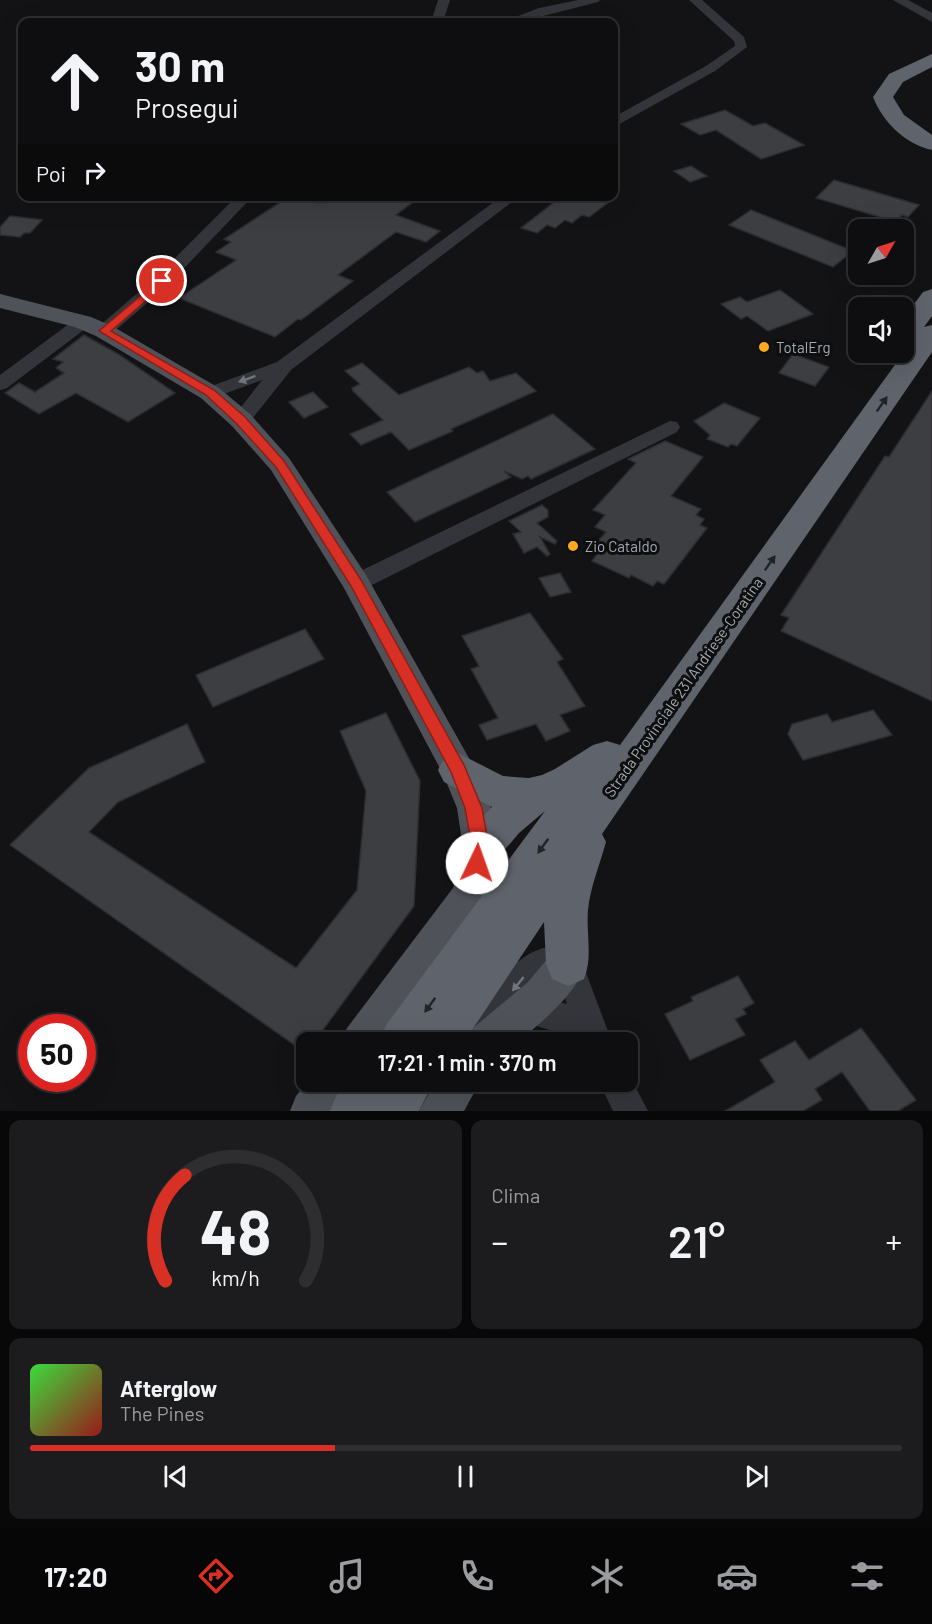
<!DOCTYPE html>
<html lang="it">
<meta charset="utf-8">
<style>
:root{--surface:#0e0e10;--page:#1c1c1e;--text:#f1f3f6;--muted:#9b9c9f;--line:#2e2e30;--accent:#d93025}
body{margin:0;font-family:Barlow,sans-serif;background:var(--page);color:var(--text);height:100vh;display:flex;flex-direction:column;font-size:22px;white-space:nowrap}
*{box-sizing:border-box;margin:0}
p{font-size:20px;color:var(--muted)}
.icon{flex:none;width:33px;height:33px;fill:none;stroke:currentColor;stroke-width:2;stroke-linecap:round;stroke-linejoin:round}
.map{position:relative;height:1111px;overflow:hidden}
.side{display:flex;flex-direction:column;gap:9px;padding:9px;background:#080809;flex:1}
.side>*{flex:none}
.banner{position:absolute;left:18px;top:18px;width:600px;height:183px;border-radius:12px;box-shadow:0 6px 24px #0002,0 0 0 2px var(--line);background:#0e0e10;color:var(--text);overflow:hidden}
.needle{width:39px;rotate:51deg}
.tools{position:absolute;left:848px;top:219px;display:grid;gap:12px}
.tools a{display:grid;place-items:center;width:66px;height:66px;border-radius:12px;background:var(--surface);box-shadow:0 6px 24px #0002,0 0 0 2px var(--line);font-size:30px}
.speed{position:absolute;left:18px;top:1014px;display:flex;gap:12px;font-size:30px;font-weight:700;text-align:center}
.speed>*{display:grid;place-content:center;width:78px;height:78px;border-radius:50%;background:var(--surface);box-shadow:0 6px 24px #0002,0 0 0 2px var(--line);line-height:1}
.speed .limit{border:9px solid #d22;background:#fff;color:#111}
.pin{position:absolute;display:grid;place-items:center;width:51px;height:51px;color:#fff;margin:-26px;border:3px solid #fff;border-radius:50%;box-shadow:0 2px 6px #0007}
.me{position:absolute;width:66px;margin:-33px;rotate:3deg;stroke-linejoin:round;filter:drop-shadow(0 0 4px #0008)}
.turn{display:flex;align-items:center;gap:21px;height:126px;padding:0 18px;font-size:27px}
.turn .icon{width:78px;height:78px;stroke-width:2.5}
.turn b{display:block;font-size:42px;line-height:51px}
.then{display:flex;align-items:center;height:57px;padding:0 18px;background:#0003;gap:12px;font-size:22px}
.big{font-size:45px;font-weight:600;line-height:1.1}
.side .widget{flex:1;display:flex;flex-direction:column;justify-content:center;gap:9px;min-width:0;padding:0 21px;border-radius:12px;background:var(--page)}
.side .dial{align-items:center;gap:0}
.dial svg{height:156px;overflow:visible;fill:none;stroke:var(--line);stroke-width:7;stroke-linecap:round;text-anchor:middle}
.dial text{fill:var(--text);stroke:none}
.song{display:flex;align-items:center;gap:18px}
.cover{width:72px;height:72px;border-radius:9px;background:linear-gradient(135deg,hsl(120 70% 55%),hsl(0 70% 35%))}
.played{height:6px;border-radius:3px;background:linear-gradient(90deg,var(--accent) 35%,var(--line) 35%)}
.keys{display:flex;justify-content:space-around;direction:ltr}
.heat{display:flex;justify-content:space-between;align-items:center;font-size:33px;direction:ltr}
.side .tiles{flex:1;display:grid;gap:9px;grid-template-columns:1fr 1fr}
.widget:last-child{grid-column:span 2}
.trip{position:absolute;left:296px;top:1032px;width:342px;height:60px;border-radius:12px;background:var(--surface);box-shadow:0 6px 24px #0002,0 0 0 2px var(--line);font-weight:600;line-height:60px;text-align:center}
.tab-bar{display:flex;height:96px;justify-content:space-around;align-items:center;background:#060606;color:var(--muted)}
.tab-bar .icon{width:42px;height:42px}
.tab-bar .current{color:var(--accent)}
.tab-bar b{font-size:27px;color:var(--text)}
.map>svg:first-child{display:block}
</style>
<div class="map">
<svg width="932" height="1111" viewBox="0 0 932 1111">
<rect width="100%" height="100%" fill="#131315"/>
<g fill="#3c3e42" stroke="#2c2d31" stroke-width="1.5">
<polygon points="725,110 753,126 765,123 804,145 761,159 716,130 700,135 681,124"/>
<polygon points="691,166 707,176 690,182 674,171"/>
<polygon points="834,180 919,205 908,217 902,215 896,222 816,198"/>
<polygon points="290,196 301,196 320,203 330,196 421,196 396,215 440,231 426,242 396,232 338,275 353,281 301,320 298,319 275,337 179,298 236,260 216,252 231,242 224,239"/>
<polygon points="562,196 593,196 609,202 589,217 582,215 572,223 565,220 555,228 547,225 537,233 521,228"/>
<polygon points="751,210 853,251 833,267 729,225"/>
<polygon points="10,216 36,219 42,220 30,233 24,233 20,237 0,235 0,227"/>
<polygon points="780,290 813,314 768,331 747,316 741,319 721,304 740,297 747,302"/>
<polygon points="84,335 118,354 175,393 128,422 76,393 39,414 5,393 19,383 35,392 64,373 56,368 63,362 53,359"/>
<polygon points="793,354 829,367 815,386 779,373"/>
<polygon points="362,363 399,395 469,367 477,373 483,371 490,381 516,373 536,391 451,429 453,431 409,450 391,432 361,445 350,434 383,420 353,391 352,388 360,384 345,371"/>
<polygon points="932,391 932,701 781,631 789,618 781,615 885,456 889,457"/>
<polygon points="313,392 328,407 304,418 289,402"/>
<polygon points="724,403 760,418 737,446 731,444 728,447 707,439 710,435 694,421"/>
<polygon points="553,414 595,449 531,479 528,476 522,479 504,471 511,477 415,522 387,492"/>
<polygon points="665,441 703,457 671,496 701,509 696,515 704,519 700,525 707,528 664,584 657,581 653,586 631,575 629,578 592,561 600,550 593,547 606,532 595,527 605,515 593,510 636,463 628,459"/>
<polygon points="542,505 548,510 548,517 537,523 557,541 555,544 540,537 550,554 547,556 537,547 524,553 513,534 521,532 509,521"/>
<polygon points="560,573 571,592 550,597 539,578"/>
<polygon points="530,613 563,659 557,662 585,706 560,715 570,731 546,741 536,724 487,740 479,725 498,718 471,669 479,666 462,636"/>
<polygon points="305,629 324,659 213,707 196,675"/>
<polygon points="873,710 892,735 803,760 788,734 792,724 827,714 832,722"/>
<polygon points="386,713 420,781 414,906 314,1042 306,1042 306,1053 10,845 89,768 187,724 205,762 118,802 89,832 296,968 357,890 366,791 340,731"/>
<polygon points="738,976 754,1003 743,1009 746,1014 735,1019 745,1035 690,1060 665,1014 693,1001 691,997"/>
<polygon points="861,1028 916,1100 898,1111 870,1111 842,1072 815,1089 822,1100 803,1111 725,1111 775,1082 760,1060 795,1041 809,1060"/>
</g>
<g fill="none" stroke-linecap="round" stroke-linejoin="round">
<g fill="#33353a" fill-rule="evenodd">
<polygon points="438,0 450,0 443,22 431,22"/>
<polygon points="578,0 600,0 598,2 520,22 503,22 539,8"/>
<polygon points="689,0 702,0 744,37 747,47 715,71 614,127 614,117 706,66 735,46 734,41"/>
<polygon points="893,0 908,0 932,13 932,22"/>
<polygon points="237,196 253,196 168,285 110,335 98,335 95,331 98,327 156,277"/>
<polygon points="502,196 520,196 291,370 248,424 241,426 234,424 231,420 262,380 210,399 203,397 200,393 203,389 277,362"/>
<polygon points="83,317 89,318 92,322 89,326 7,388 0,390 0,375 77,318"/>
<polygon points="670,421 677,422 680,427 677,432 364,589 356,591 348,589 344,583 348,577"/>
<path d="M543,948L568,949L579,954L612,1042H568L556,1032L517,1020L515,1015L500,1042H467C478,1007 506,959 543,948ZM547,977L558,978L567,1004L529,994L542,979Z"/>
<polygon points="627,1071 648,1111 613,1111 599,1082 627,1082"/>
</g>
<g fill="#4f5259" fill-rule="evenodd">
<polygon points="0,294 91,317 112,326 219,388 250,414 289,458 366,575 470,760 491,808 499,847 488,895 483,907 385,1042 341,1042 347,1028 453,888 463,847 457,808 443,774 344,588 271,470 232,426 201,398 96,336 75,327 0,308"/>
<path d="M568,945L582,951L587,964C573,997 544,1020 518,1042H467L473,1028L527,983L554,951Z"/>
<polygon points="307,1082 354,1082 348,1097 337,1111 290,1111 296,1096"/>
<polygon points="435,1082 480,1082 464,1111 419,1111"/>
</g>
<g fill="#5f636b" fill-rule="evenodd">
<path d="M932,54V67L903,82L893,97L904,115L932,135V150C905,144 883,122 873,97L889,74Z"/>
<path d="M932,289V316L924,327L932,325V352L602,834L606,842C600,864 590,888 588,910C586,935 593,957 584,979L568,986L552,979L546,964L544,922L464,1042H380L386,1025L545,811L519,833L496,860L481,866L466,860L460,847L466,834L492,807L444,782L438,770L444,758L458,753L503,776L529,778L542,775L555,769L593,745L607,741L620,745L910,344L903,346V319L923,292Z"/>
<polygon points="346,1082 434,1082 419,1111 330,1111 337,1094"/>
</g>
</g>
<defs><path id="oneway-solid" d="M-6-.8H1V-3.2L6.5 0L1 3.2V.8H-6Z" transform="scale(1.5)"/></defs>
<g fill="#71757e">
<use href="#oneway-solid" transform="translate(247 379) rotate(160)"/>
<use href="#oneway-solid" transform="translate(518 984) rotate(129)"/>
</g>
<g fill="#222326">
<use href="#oneway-solid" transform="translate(882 404) rotate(-55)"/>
<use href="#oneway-solid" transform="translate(770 563) rotate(-55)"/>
<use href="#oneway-solid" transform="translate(543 846) rotate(126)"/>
<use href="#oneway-solid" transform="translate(430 1005) rotate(126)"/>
</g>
<polygon fill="#d93025" stroke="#8d1f18" stroke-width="1.5" points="162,278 166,279 166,283 111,331 214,390 245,417 284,461 361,580 464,765 482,808 489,847 483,869 477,871 471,869 469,863 472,847 465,808 451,772 351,586 276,467 236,423 206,395 99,331"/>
<g fill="#ffa920" stroke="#0e0e0f" stroke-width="2">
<circle cx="764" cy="347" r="6"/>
<circle cx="573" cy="546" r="6"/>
</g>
<g text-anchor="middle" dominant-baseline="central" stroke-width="6" stroke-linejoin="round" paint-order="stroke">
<g font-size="15" fill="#a3aab6" stroke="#0e0e0f" text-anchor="start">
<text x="776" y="347">TotalErg</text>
<text x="585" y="546">Zio Cataldo</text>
</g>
<g font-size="15" fill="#a3aab6" stroke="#0e0e0f">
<text transform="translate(683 687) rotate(-55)">Strada Provinciale 231 Andriese-Coratina</text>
</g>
</g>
</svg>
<div class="tools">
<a><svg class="needle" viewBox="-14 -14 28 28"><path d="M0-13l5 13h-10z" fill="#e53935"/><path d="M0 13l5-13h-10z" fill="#9b9c9f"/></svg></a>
<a><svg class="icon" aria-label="sound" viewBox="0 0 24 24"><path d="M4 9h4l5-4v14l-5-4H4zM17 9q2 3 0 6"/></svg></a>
</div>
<div class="speed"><div class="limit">50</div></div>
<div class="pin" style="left:162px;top:281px;background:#d93025"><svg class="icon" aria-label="arrive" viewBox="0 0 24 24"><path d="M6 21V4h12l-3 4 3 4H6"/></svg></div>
<svg class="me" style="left:477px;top:863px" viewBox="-20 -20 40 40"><circle r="19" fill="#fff"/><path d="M0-13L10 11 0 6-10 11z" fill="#d93025"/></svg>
<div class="trip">17:21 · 1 min · 370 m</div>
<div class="banner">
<div class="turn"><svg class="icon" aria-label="ahead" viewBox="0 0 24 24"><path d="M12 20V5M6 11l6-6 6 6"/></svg><div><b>30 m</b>Prosegui</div></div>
<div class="then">Poi<svg class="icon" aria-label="right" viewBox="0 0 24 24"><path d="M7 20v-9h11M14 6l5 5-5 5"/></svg></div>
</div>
</div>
<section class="side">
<div class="tiles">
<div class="widget dial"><svg viewBox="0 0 100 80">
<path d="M14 69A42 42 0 1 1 86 69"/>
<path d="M14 69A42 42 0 0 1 24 15" stroke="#d93025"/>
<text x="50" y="56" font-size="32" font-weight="700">48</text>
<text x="50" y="72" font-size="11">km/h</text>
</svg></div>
<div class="widget"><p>Clima</p>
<div class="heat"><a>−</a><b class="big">21°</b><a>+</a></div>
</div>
<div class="widget">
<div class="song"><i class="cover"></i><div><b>Afterglow</b><p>The Pines</p></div></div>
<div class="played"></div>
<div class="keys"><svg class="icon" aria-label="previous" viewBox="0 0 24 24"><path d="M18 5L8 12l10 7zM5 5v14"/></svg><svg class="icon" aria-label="pause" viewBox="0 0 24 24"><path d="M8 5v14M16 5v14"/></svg><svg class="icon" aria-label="next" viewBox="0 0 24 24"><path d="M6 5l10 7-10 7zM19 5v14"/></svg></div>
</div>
</div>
</section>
<nav class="tab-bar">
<b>17:20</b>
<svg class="icon current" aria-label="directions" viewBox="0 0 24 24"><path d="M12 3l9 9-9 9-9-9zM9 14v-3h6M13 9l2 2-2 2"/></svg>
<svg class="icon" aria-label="music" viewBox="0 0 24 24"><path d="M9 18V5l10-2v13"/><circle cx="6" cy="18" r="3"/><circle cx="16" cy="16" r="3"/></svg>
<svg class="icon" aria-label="phone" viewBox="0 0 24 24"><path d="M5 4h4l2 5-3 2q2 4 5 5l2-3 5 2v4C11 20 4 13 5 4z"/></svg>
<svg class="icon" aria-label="climate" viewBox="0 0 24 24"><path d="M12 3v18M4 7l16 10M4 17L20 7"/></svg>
<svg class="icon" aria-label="car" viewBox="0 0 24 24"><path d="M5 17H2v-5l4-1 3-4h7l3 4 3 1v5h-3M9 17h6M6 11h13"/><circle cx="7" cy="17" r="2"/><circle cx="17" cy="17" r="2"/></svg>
<svg class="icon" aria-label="filters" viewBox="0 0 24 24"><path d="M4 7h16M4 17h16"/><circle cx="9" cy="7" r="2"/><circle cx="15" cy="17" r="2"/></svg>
</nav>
